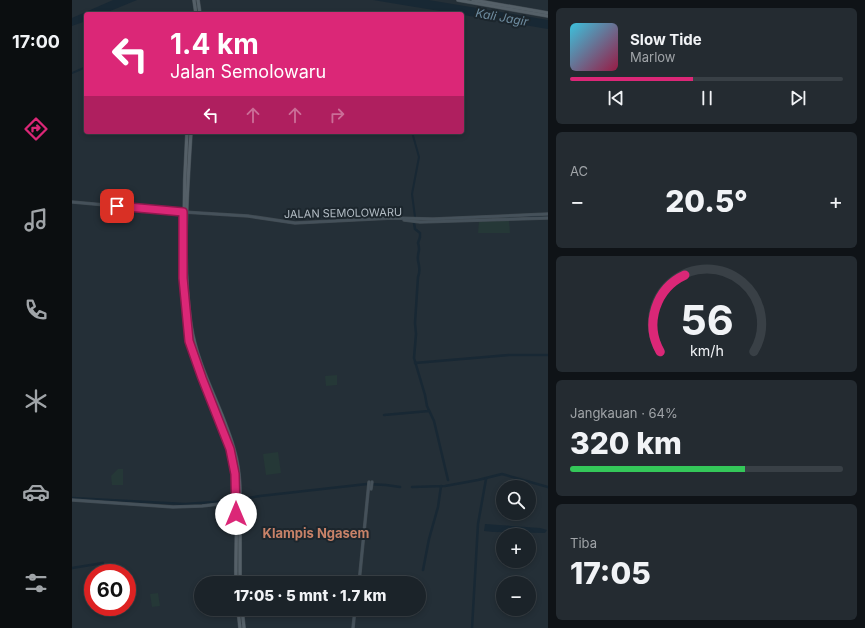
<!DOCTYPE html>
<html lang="id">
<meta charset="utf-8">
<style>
:root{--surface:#1b2329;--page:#242b31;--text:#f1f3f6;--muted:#a0a4a8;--line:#394046;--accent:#db2777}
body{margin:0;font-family:Inter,sans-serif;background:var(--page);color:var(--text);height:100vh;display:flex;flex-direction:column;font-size:15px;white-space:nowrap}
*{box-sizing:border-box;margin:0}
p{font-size:13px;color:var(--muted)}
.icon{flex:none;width:22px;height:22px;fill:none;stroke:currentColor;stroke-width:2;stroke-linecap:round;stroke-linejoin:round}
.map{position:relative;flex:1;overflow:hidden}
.details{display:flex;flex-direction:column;gap:8px;padding:8px;background:#0f1317;width:317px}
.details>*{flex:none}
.top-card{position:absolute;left:12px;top:12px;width:380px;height:122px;border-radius:4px;box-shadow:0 2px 6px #0003,0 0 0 1px var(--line);background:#db2777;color:#fff;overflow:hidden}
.controls{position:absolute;left:424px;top:480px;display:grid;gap:8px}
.controls a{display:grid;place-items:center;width:40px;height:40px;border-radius:50%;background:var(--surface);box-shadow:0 2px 6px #0003,0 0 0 1px var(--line);font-size:20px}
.speed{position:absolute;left:12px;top:564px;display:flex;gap:8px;font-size:20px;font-weight:700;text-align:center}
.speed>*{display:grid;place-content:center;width:52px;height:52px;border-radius:50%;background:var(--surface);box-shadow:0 2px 6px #0003,0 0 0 1px var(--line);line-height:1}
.speed .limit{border:6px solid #d22;background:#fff;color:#111}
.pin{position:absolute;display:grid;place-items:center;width:34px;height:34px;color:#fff;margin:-17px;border-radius:8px;box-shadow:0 2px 6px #0006}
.me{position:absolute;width:44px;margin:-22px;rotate:0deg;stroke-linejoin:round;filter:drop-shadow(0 0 3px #0008)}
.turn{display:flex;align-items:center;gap:14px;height:84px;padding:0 20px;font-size:18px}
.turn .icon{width:52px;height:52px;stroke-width:2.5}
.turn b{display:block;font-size:28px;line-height:34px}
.lanes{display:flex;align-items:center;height:38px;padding:0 20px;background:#0003;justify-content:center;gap:20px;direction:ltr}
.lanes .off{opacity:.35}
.big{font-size:30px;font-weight:800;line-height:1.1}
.details .widget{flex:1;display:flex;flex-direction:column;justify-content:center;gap:6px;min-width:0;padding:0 14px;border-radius:6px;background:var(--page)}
.details .dial{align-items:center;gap:0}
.dial svg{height:104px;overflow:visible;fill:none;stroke:var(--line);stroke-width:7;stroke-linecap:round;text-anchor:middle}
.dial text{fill:var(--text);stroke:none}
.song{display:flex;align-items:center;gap:12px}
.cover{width:48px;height:48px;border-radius:6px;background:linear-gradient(135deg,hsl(190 70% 55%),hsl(340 70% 35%))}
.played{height:4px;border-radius:2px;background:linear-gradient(90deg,var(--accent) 45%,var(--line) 45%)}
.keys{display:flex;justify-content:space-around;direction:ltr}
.heat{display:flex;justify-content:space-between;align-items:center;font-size:22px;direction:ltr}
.charge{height:6px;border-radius:3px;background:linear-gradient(90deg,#34c759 64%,var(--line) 0)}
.trip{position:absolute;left:122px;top:576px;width:232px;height:40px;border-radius:20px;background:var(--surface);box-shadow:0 2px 6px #0003,0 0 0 1px var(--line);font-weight:800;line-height:40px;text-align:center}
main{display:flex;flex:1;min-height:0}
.tab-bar{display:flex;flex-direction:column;width:72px;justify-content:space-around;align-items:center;background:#0b0e10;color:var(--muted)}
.tab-bar .icon{width:28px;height:28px}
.tab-bar .on{color:var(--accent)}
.tab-bar b{font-size:18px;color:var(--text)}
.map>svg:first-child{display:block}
</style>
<main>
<nav class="tab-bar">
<b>17:00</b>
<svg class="icon on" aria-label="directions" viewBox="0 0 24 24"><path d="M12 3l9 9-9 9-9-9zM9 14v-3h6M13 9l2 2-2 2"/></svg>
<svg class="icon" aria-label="music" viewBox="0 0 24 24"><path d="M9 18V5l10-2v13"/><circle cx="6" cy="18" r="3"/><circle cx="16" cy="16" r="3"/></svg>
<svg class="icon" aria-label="phone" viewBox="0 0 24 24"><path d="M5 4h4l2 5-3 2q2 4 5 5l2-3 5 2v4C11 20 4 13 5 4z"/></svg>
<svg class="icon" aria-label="climate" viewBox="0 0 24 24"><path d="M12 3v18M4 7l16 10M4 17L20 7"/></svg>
<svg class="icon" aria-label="car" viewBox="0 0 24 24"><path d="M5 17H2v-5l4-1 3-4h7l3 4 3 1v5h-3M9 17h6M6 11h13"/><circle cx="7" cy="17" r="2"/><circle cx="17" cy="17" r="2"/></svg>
<svg class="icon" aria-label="filters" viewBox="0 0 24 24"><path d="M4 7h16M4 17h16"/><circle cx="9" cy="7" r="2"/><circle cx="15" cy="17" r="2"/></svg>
</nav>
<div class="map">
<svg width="476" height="628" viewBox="0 0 476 628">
<rect width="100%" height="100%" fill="#242f37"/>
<g fill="#253837">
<polygon points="437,220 438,233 406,233 407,221"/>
<polygon points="265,375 265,385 254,386 253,376"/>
<polygon points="206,452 209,473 194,475 191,454"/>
<polygon points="46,469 51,469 51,485 40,485 39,476"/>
<polygon points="86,593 88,606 80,607 78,594"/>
</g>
<g fill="#182834">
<polygon points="41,0 65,0 31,14 14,14 14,21 0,26 0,18"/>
<polygon points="301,0 357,0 476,20 476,29"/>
<polygon points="413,524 468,528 475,530 473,533 421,532 412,531"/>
</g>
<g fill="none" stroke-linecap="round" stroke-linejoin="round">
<g stroke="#182834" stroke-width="2">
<polyline points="187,14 197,12 201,14"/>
<polyline points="0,73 14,67"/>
<polyline points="340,132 347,157 340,194 343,217"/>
</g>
<g stroke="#182834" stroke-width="2.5">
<polyline points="427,217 476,216"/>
<path d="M342,223L343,229L348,233V237L346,243C349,251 345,252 346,260C347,267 349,270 346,277L343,323L344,334L342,358L353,395L355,406L362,421L376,480"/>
<polyline points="343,363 437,355 476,355"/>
<polyline points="312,415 357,411"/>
<polyline points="340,487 373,486 406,480 430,474 476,487"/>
<polyline points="0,498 113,504 158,501 188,496 295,484 314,485 328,487"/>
<polyline points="0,568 31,563"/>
<polyline points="351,570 357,539 366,507 369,486"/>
<polyline points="400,628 406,524 414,479"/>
</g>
<g stroke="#404a51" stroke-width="3.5">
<g id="secondary">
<polyline points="0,202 111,212 176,216 223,223 321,218 361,219 476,214"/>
<polyline points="332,220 348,222 476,218"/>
<polyline points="299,489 300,482"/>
<polyline points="0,500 101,507 130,506 165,502"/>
<polyline points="287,583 297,482"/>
<polyline points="281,628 283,609"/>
</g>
</g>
<g stroke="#404a51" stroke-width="4">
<g id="primary">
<polyline points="122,0 124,14"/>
<polyline points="126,0 128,14"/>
<polyline points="386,0 476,16"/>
<polyline points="401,0 476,13"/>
<path d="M115,132C113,164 112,196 112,229C111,266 110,303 117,340C124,377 147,412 157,448C169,491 163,538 164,583"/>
<path d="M119,132C115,195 110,263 119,325C126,371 152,410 163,453C169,475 168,497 168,520C168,541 168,562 168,583"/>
<polyline points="166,609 168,628"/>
<polyline points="170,609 172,628"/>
</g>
</g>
<use href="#secondary" stroke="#45515a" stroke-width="2.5"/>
<use href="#primary" stroke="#556068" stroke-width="3"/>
</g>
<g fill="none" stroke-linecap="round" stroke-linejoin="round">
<g stroke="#8e194d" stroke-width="10">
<polyline id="route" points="45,206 111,212 111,278 117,341 130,378 158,449 163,474 164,514"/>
</g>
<use href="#route" stroke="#db2777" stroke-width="7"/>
</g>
<g text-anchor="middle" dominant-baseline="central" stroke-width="4" stroke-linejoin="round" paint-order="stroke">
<g font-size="11" fill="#b2bcc4" stroke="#1c262d">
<text transform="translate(271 213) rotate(-1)">JALAN SEMOLOWARU</text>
</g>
<g font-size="12" font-style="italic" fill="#6e8ca0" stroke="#1c262d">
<text transform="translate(430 17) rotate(10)">Kali Jagir</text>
</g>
<g font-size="13" font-weight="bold" fill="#c88268" stroke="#1c262d">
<text x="244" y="533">Klampis Ngasem</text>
</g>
</g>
</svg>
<div class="controls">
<a><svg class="icon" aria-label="search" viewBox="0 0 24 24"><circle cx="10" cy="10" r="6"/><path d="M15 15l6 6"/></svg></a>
<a>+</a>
<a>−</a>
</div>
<div class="speed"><div class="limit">60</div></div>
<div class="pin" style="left:45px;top:206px;background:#d93025"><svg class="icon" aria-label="arrive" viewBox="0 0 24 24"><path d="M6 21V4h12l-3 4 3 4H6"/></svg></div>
<svg class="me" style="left:164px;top:514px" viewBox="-20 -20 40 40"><circle r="19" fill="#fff"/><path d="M0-13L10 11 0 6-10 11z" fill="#db2777"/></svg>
<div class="trip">17:05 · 5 mnt · 1.7 km</div>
<div class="top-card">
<div class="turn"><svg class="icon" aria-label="left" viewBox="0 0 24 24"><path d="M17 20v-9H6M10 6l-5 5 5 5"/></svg><div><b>1.4 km</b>Jalan Semolowaru</div></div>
<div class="lanes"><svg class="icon" aria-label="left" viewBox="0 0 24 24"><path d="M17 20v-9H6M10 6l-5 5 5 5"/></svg><svg class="icon off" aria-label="ahead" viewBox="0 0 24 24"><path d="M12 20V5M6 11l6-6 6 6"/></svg><svg class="icon off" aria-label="ahead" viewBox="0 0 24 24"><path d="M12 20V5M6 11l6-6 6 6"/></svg><svg class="icon off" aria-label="right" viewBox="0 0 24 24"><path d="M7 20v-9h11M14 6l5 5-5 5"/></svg></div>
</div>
</div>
<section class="details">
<div class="widget">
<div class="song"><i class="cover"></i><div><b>Slow Tide</b><p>Marlow</p></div></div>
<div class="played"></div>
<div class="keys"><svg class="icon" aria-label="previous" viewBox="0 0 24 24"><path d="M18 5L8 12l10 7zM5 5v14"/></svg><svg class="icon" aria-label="pause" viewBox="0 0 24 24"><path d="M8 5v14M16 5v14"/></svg><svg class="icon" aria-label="next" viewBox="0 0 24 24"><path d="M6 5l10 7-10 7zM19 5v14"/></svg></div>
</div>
<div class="widget"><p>AC</p>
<div class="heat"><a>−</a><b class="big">20.5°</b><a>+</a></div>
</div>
<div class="widget dial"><svg viewBox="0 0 100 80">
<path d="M14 69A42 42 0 1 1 86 69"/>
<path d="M14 69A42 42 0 0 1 33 10" stroke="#db2777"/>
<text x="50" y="56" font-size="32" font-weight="700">56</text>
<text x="50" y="72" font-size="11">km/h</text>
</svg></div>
<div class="widget"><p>Jangkauan · 64%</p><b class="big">320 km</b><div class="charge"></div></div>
<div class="widget"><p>Tiba</p><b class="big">17:05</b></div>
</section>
</main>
